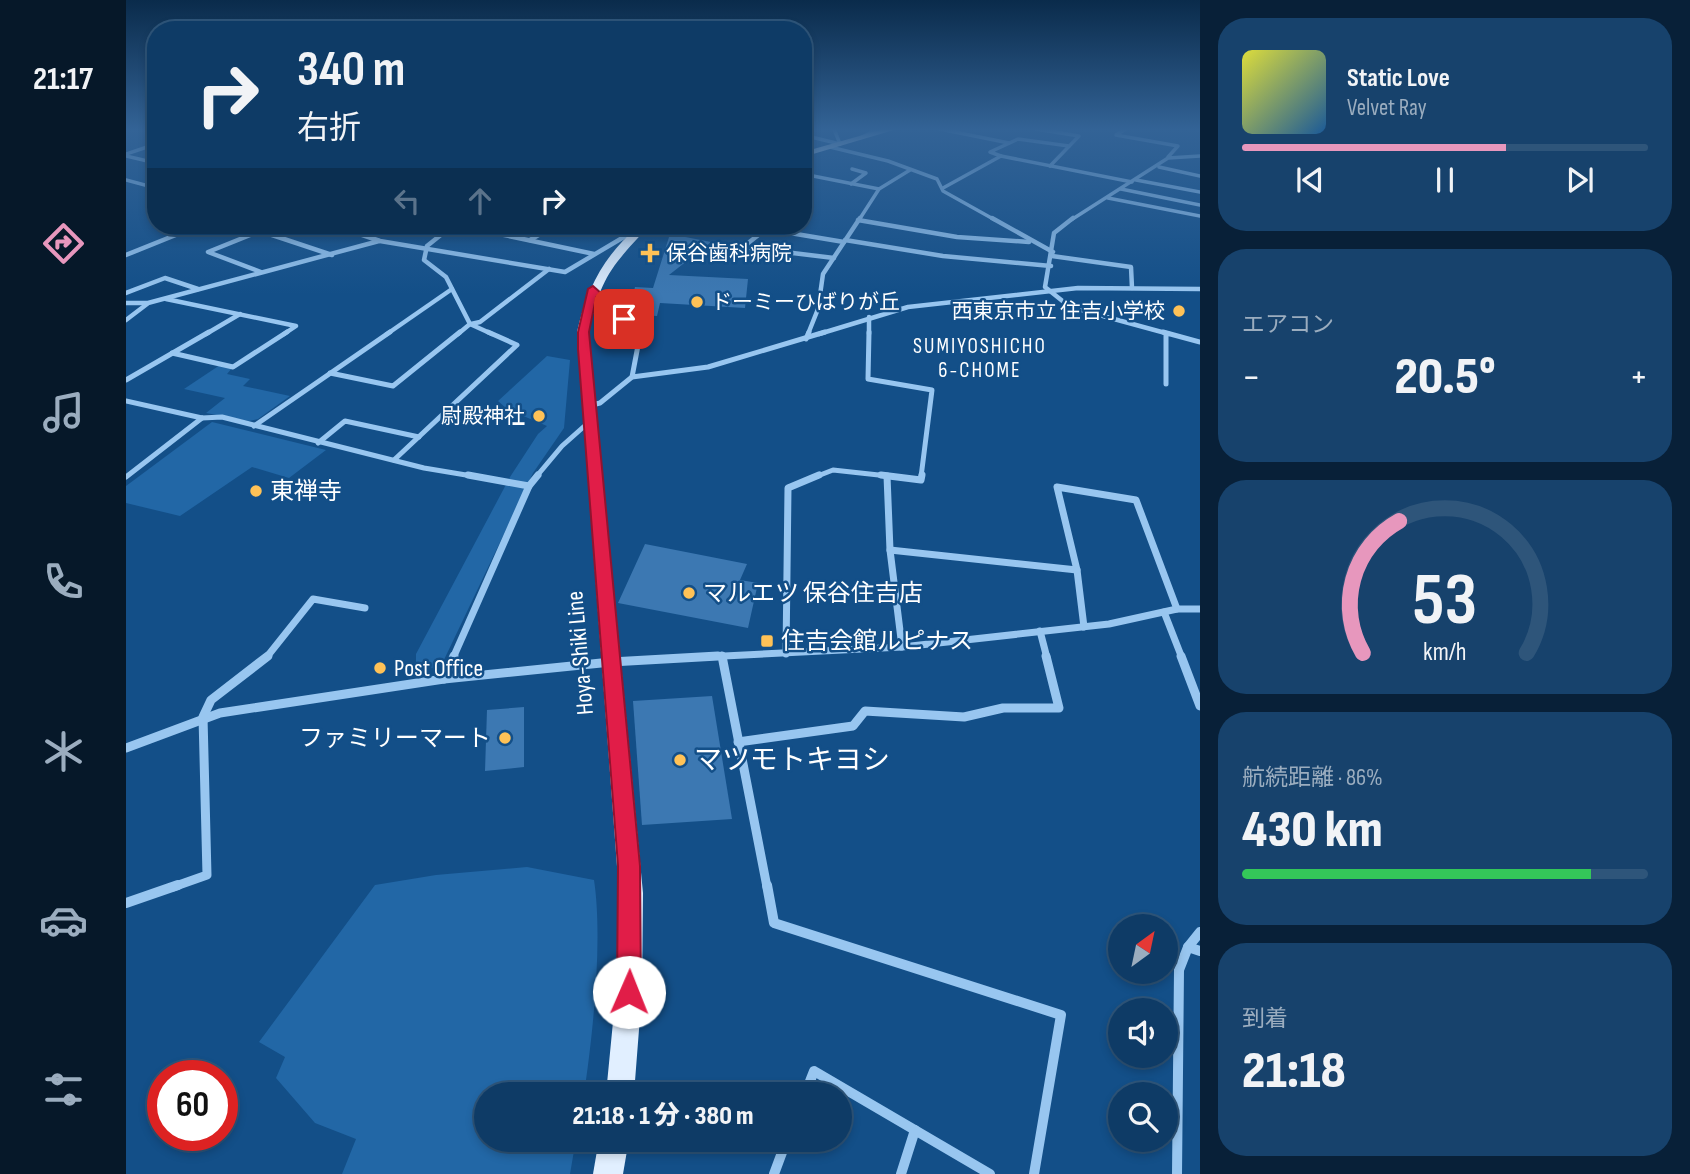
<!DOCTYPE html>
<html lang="ja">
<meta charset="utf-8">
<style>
:root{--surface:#0e3b66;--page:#17426c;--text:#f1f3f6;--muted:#9badbf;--line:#2e557a;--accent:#e797bd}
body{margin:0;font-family:"Sofia Sans Condensed","Noto Sans JP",sans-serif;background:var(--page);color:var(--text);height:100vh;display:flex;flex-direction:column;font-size:26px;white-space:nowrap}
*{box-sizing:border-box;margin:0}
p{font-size:23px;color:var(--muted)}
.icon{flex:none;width:38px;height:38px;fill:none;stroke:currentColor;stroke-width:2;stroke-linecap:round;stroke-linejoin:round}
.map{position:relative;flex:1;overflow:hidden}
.side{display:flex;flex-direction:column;gap:18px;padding:18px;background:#082038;width:490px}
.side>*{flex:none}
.hud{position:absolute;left:21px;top:21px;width:665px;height:214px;border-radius:28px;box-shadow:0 4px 10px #0003,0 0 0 2px var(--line);background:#0e3b66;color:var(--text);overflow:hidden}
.needle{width:46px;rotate:33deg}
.buttons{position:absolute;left:982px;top:914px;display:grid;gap:14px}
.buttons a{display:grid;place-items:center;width:70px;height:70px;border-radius:50%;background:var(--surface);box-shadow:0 4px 10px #0003,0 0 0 2px var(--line);font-size:35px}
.speed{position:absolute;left:21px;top:1060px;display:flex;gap:14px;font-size:35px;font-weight:700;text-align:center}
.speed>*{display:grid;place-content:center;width:91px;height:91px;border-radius:50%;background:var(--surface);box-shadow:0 4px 10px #0003,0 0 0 2px var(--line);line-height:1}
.speed .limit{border:10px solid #d22;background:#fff;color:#111}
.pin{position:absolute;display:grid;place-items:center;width:60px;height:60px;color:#fff;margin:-30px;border-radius:14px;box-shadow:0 4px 10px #0006}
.me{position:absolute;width:77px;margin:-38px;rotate:1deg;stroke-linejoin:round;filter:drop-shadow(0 0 5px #0008)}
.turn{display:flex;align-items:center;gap:24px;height:147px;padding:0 35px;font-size:32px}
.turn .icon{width:91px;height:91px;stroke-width:2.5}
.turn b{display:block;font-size:49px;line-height:60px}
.lanes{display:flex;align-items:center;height:66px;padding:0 35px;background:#0003;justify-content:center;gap:35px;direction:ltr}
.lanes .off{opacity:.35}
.big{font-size:52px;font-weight:800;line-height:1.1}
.side .widget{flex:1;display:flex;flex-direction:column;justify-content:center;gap:10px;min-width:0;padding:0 24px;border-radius:28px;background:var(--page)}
.side .dial{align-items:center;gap:0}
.dial svg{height:182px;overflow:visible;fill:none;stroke:var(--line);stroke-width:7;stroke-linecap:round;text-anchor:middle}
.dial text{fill:var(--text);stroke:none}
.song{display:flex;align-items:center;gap:21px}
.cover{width:84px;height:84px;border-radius:10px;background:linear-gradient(135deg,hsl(60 70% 55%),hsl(210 70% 35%))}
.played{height:7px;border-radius:4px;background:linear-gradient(90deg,var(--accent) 65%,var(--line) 65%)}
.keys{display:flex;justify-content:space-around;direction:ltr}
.heat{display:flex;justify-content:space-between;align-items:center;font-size:38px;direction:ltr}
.charge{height:10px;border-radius:5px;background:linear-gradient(90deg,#34c759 86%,var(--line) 0)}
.trip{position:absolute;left:348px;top:1082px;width:378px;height:70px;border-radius:35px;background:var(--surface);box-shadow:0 4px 10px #0003,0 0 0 2px var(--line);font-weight:800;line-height:70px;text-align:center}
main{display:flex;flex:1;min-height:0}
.tabs{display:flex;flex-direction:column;width:126px;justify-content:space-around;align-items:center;background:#061829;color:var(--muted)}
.tabs .icon{width:49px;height:49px}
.tabs .current{color:var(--accent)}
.tabs b{font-size:32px;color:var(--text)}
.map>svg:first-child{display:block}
</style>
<main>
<nav class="tabs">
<b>21:17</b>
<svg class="icon current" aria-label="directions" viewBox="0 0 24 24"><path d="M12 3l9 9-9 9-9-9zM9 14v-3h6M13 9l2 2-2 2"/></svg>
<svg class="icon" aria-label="music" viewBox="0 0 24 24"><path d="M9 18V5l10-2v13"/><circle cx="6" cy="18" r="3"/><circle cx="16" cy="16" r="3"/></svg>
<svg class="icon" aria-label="phone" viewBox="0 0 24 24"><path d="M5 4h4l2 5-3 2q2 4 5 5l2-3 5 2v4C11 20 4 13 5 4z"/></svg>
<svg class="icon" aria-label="climate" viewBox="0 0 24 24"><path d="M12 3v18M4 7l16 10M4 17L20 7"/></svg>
<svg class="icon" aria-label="car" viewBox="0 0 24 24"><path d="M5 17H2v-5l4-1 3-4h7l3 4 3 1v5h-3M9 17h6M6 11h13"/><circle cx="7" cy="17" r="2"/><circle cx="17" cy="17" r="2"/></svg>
<svg class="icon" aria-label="filters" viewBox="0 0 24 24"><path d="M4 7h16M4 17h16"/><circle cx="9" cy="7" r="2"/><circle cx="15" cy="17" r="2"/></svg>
</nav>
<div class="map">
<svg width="1074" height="1174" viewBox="0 0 1074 1174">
<rect width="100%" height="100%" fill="#134f88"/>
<g fill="#2267a6">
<polygon points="421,356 444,360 438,428 407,473 316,664 307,668 290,663 290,654 384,477 412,434 421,426 381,409 372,401"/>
<polygon points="94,365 106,368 101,374 124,379 117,386 164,396 132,419 123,421 80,413 99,398 58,389"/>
<polygon points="86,422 200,450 163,478 126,467 54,516 0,503 0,486"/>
<path d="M401,867L468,880C477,939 467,1034 458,1094H360V1139H450L444,1174H216L230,1139L189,1123L150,1078L159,1057L133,1042L249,885L310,875Z"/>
</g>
<g fill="#3c78b2">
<polygon points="544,234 585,242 543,275 622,279 619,308 534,303 531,316 499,314 494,309 501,290 508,291 509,287 527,288"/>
<polygon points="519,544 621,564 614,580 632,583 622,628 492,603"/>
<polygon points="586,696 606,819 516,825 507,701"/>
<polygon points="398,707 398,767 359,771 361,710"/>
</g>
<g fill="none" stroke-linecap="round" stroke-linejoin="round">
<g stroke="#98c6f0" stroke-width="3.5">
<polyline points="708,129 714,144"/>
<polyline points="814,129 883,143"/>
<polyline points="910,129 953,136 924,166"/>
<polyline points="1000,129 990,135 1052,146 1042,157"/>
<polyline points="677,135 714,144"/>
<polyline points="734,138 752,129"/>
<polyline points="704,147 762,161 811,179 817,191 869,220"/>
<polyline points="0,154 30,144"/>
<polyline points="0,156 30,163"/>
<polyline points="875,156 864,152 892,139 943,146"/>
<polyline points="1033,167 1074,176"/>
<polyline points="677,174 753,189"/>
<polyline points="0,180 30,188"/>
<polyline points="1010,180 1074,192"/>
<polyline points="725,184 740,173 726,169"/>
<polyline points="817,188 875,156 1006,182"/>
<polyline points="995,189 1074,205"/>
<polyline points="982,198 1074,216"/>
<polyline points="733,220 753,189 784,170"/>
<polyline points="945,220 1042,158 1074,156"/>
</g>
<g stroke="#98c6f0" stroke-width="4.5">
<polyline points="866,218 927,252"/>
<polyline points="947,218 928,233 919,287 944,307 1043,334"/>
<polyline points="732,220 831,237 903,242"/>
<polyline points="147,226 134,231 206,255"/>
<polyline points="210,226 254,241 439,272 513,228"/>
<polyline points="326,226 301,246 298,260 320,277 344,324 332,334"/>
<polyline points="335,226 468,254"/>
<polyline points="134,231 82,252 135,272"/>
<polyline points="404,240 428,226"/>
<polyline points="719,240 817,256 925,266"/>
<polyline points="0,255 72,226"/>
<polyline points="926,256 1005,267 1006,288"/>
<polyline points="708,258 617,247 640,229 718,242"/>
<polyline points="467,289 513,334"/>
<polyline points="0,293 39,278 72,289"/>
<polyline points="40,299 170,326 158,334"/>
<polyline points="0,303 22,303 253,241"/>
<polyline points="0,320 21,304"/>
<polyline points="344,324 366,334"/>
<polyline points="345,324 354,322 423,269"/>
<polyline points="80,334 114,314"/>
<polyline points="261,334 326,289"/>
<polyline points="682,334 692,309 697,274 734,218"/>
<polyline points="693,334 782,307 952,288 1074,289"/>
<polyline points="743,334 743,317"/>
</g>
<g stroke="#98c6f0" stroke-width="5">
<polyline points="743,332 742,379 806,390 795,477"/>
<polyline points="1037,332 1074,342"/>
<polyline points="1040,334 1040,384"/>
<polyline points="680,339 683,332"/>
<polyline points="46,353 107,367 161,332"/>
<polyline points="204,373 267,386 334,332"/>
<polyline points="506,377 514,335 511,332"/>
<polyline points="0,380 83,332"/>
<polyline points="0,401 76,418 96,417 298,468 352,477"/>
<polyline points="462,406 474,403 506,377 582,367 699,332"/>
<polyline points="128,426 264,332"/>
<polyline points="192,443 219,421 293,437"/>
<polyline points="268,460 391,345 362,332"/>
<polyline points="0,477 76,418"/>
<polyline points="410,477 436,446 463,422"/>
<polyline points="689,477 707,470 771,477"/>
</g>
<g stroke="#98c6f0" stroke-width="7">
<polyline points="342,475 403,486"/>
<polyline points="755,475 795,480 796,475"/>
<polyline points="761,476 764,550 776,647"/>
<polyline points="764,550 951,570"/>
<polyline points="1038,612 1056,658"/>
<polyline points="958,627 951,570 931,487 1010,500 1051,609"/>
<polyline points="914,631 921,658"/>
<polyline points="660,654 662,488 693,475"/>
<polyline points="140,658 187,599 239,608"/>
<polyline points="327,658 403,486 412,475"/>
<polyline points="558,658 776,647 983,624 1051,609 1074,609"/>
</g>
<g stroke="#98c6f0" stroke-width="9">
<polyline points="596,656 641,887"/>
<polyline points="1055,656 1074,706"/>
<polyline points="318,679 328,656"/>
<polyline points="612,742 727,726 739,711 838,717 877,708 933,708 920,656"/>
<polyline points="0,748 94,713 318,679 485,662 592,656"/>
<polyline points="47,887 81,875 77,717 85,700 142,656"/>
</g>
<g stroke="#98c6f0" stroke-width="10">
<polyline points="641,885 648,923 935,1015 908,1174"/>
<polyline points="0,903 52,885"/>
<polyline points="1062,947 1074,951"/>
<polyline points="679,1094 688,1071 864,1174"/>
<polyline points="648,1174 661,1139"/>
<polyline points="775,1174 789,1130"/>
<polyline points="1051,1174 1053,970 1062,947 1074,932"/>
</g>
<g fill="#e1efff" fill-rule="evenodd">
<polygon points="758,129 771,129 677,157 677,152"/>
<path d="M513,226H523C486,266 475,276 463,332L517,893L516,991L508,1094H480L490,991L493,893L451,332C461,288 478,255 513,226Z"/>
<polygon points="473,1139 503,1139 497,1174 467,1174"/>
</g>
</g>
<linearGradient id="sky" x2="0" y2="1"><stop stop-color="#0a2b4b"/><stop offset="0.44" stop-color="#336396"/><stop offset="1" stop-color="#336396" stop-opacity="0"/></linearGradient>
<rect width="1074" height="294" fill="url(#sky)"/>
<polygon fill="#e11d48" stroke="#92132f" stroke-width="2" points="467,286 504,319 495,322 470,298 463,332 514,866 515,992 512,1000 503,1004 495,1000 491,992 492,866 452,349 452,332 462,289"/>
<g fill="#ffc257" stroke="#134f88" stroke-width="2.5">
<path d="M520.5 242.5h7v7h7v7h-7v7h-7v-7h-7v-7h7z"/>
<circle cx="571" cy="302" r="7"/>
<circle cx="1053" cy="311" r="7"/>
<circle cx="413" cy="416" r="7"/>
<circle cx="130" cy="491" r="7"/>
<circle cx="563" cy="593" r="7"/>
<rect x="634" y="634" width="14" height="14" rx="3.5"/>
<circle cx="254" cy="668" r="7"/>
<circle cx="379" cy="738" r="7"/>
<circle cx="554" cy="760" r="7"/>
</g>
<g text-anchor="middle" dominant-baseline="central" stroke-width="5" stroke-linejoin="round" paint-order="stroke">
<g font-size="21" fill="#fff" stroke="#134f88" text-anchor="start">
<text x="540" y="253">保谷歯科病院</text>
<text x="585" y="302">ドーミーひばりが丘</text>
<text x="1039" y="311" text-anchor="end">西東京市立 住吉小学校</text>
<text x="399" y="416" text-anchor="end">尉殿神社</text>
</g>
<g font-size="21" letter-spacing="2" fill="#fff" stroke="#134f88">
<text x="854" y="346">SUMIYOSHICHO<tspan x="854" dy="24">6-CHOME</tspan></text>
</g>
<g font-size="24" fill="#fff" stroke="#134f88" text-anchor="start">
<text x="144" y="491">東禅寺</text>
<text x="577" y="593">マルエツ 保谷住吉店</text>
<text x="655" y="641">住吉会館ルピナス</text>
<text x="268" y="668">Post Office</text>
<text x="365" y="738" text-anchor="end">ファミリーマート</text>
</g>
<g font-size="24" fill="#fff" stroke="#134f88">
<text transform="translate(454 653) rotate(-95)">Hoya-Shiki Line</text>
</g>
<g font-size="28" fill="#fff" stroke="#134f88" text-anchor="start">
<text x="568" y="760">マツモトキヨシ</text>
</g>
</g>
</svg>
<div class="buttons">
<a><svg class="needle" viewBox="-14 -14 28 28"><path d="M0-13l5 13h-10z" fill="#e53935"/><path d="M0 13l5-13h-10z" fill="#9badbf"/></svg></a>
<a><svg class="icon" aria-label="sound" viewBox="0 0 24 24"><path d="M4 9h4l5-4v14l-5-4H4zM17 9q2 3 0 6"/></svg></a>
<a><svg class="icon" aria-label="search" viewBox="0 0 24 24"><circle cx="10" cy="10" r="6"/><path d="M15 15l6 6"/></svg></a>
</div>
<div class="speed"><div class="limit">60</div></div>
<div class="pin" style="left:498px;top:319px;background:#d93025"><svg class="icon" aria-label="arrive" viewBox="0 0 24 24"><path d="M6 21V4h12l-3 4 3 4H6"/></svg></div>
<svg class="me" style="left:503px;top:992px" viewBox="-20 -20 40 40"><circle r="19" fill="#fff"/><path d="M0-13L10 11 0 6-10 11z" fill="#e11d48"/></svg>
<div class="trip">21:18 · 1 分 · 380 m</div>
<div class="hud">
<div class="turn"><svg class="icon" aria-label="right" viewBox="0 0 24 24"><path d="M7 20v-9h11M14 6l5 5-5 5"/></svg><div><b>340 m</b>右折</div></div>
<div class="lanes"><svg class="icon off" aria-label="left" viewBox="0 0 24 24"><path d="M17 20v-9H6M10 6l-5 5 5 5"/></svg><svg class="icon off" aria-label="ahead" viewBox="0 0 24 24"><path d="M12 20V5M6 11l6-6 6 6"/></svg><svg class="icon" aria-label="right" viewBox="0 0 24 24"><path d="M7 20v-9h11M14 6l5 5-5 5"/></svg></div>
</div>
</div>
<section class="side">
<div class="widget">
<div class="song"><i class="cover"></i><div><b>Static Love</b><p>Velvet Ray</p></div></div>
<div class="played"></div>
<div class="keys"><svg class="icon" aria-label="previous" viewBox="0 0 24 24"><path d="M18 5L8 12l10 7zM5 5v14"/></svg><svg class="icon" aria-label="pause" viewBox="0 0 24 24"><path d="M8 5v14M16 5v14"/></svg><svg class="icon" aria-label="next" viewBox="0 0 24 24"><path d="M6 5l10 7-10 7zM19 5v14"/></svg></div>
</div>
<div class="widget"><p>エアコン</p>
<div class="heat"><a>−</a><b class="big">20.5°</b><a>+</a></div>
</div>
<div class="widget dial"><svg viewBox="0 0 100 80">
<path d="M14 69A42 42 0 1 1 86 69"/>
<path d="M14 69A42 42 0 0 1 30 11" stroke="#e797bd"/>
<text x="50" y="56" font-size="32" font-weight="700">53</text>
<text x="50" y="72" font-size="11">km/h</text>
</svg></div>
<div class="widget"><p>航続距離 · 86%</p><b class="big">430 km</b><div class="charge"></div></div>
<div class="widget"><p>到着</p><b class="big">21:18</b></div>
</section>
</main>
